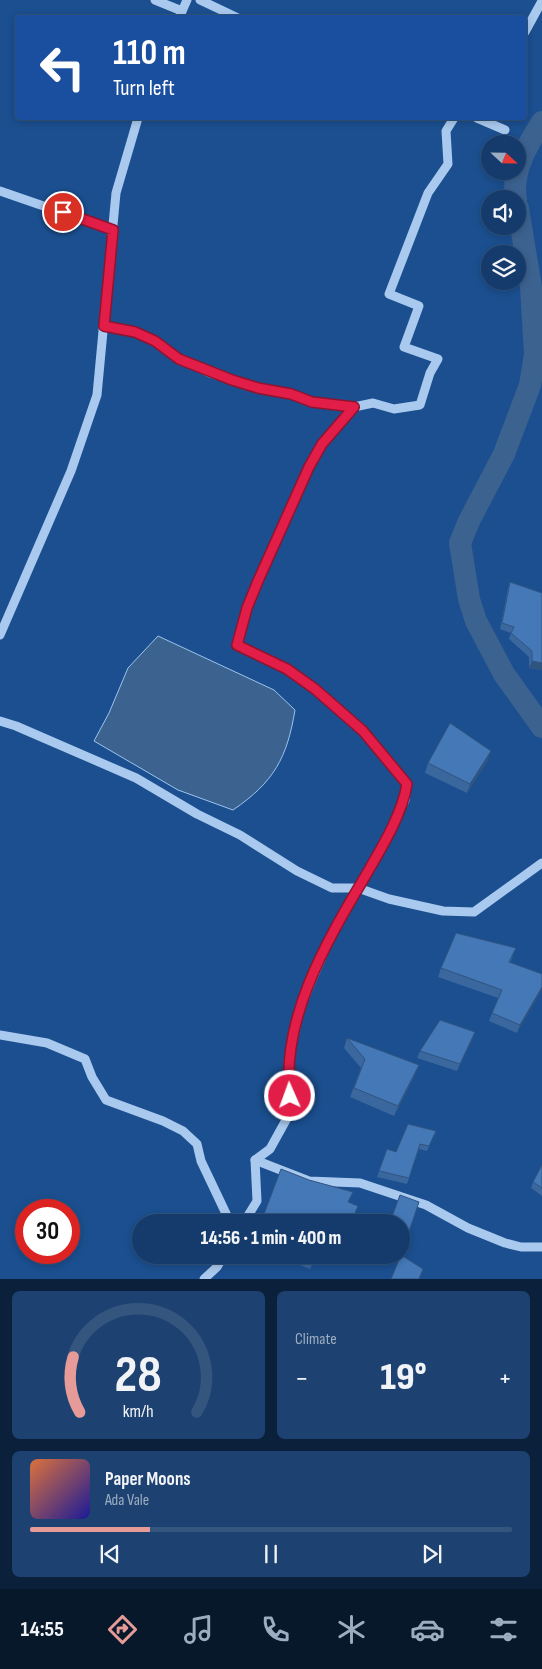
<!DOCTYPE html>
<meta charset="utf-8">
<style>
:root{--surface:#143b6b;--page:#1d4271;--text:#f1f3f6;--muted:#9dadc1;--line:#33557e;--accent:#e69b98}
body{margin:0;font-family:"Sofia Sans Condensed",sans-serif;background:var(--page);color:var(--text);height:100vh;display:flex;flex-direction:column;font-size:19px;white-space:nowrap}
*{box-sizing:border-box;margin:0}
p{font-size:16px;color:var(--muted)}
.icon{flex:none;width:28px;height:28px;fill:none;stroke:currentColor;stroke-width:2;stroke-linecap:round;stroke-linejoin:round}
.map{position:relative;height:1279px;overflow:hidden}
.sheet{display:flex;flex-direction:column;gap:12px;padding:12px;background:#0b203b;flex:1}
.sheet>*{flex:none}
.top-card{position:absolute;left:15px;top:15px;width:512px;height:105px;border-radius:5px;box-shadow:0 2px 8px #0003,0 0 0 1px var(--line);background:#1a4fa0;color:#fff;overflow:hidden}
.needle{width:32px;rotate:112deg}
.controls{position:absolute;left:481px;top:135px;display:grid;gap:10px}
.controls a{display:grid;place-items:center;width:45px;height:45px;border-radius:50%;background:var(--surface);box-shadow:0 2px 8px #0003,0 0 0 1px var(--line);font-size:25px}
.speed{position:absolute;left:15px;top:1199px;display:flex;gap:10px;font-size:25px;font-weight:700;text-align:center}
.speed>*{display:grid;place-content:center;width:65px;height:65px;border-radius:50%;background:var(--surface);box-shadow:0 2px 8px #0003,0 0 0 1px var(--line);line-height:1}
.speed .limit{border:8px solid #d22;background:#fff;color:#111}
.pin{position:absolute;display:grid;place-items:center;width:42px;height:42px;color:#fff;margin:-21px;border:2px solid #fff;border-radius:50%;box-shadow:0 1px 5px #0007}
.me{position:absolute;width:55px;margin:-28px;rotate:358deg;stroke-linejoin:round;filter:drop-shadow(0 0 4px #0008)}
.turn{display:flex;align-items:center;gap:18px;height:105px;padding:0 15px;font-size:22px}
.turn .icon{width:65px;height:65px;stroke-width:2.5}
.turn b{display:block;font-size:35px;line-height:42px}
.big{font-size:38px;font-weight:800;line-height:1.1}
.sheet .tile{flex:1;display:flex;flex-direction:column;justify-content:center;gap:8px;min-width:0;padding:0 18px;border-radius:8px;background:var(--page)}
.sheet .dial{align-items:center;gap:0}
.dial svg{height:130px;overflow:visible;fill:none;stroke:var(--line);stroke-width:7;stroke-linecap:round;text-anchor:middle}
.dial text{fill:var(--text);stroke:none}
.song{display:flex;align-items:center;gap:15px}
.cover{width:60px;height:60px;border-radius:8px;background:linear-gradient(135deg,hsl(20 70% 55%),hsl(240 70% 35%))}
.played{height:5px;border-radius:2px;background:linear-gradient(90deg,var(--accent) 25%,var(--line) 25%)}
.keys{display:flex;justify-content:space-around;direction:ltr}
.heat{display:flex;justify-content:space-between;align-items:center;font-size:28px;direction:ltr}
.sheet .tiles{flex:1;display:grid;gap:12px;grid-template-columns:1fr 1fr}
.tile:last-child{grid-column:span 2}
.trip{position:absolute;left:132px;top:1214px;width:278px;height:50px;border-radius:25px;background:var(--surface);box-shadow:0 2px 8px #0003,0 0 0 1px var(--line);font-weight:800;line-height:50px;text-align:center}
.tabs{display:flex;height:80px;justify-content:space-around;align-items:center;background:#08182b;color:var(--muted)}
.tabs .icon{width:35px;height:35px}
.tabs .on{color:var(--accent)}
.tabs b{font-size:22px;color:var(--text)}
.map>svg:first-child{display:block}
</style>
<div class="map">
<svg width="542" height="1279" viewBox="0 0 542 1279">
<rect width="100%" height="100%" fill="#1b4f8f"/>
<path fill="#3c6290" stroke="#9cc4f0" d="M158,636L274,690L295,710C287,758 274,782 233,810L178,790L94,741L109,713L128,668Z"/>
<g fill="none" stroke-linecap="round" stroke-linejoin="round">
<g stroke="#3c6290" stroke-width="22">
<path d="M516,199C511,171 528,144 542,122"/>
<polyline points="518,208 531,287 535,354 530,385 504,454 469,521 460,543 469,599 476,621 504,674 542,727"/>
</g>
<g stroke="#a9c9ee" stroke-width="9">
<polyline points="155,0 182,11"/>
<polyline points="200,0 238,18"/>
<polyline points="179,18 187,0"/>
<polyline points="525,32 542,1"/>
<polyline points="477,118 505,130"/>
<polyline points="0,191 113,230"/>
<polyline points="104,326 135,332 155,341 179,359 210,373 258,388 291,394 312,402 337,406 354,407 373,403 394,409 420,405 430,373 438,359 404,347 419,306 389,294 428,193 448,164 446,131 454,118"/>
<polyline points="0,635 71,471 97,395 116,193 138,118"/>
<polyline points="0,721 16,726 136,778 197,814 240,835 297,871 332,888 358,888 389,899 443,911 474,912 542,863"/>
<polyline points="0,1035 47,1043 85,1059 92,1077 106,1100 163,1121 183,1131 197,1144 201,1161 230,1222"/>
<polyline points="255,1160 309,1181 360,1183 426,1205 468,1228 505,1243 521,1247 542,1247"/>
<polyline points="244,1222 257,1201 255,1160 270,1149 291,1111 288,1082 291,1048 301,1007 311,982 330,939 380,851 405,800 407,784 363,731 315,689 287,669 237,645 247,608 309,467 322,444 354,407"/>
<polyline points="204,1279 217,1267 224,1255"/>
</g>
</g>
<g fill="#3a679d">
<polygon points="510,582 542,593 542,670 529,668 529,657 509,639 511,633 500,629 508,588"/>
<polygon points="488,760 467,793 425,773 428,763"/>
<polygon points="513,956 510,963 542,974 517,1033 489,1021 498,998 438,977 441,968"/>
<polygon points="475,1032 457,1071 417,1058 420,1051"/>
<polygon points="347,1038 415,1075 394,1116 350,1097 361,1068 344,1048"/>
<polygon points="436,1131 427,1151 419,1149 407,1184 377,1177 387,1149 396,1152"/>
<polygon points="542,1165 542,1196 531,1188 533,1182"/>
<polygon points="269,1255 329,1255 328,1258 316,1256 310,1269 287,1260 284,1264"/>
<polygon points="387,1255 401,1255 399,1261"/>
</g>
<g fill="#305480">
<polygon points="532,661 542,663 542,670 529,668"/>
<polygon points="491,751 488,760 467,793 470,784"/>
<polygon points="542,987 542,990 517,1033 520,1025"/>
<polygon points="475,1032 473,1039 457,1071 460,1064"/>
<polygon points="419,1065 415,1075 394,1116 398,1106"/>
<polygon points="316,1255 329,1255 328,1258 316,1256 310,1269"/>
</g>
<g fill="#4478b7" stroke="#305480">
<polygon points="510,582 542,593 542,663 532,661 532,651 511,633 514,627 502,623"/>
<polygon points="450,723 491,751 470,784 428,763"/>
<polygon points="456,933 516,948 509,962 542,974 542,987 520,1025 492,1013 502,990 441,968"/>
<polygon points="440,1020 475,1032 460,1064 420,1051"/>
<polygon points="347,1038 419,1065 398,1106 354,1088 365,1059"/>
<polygon points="408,1124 436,1131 429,1146 420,1144 409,1178 379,1171 387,1149 396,1152"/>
<polygon points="542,1165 542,1188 533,1182"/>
<polygon points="281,1169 309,1180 353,1192 348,1202 358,1206 351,1222 261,1222"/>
<polygon points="400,1195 419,1202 401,1255 401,1222 390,1222"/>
<polygon points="294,1255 316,1255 313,1263"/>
<polygon points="401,1255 423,1269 419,1279 391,1279"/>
</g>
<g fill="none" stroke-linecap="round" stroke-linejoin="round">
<g stroke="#92132f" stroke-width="12">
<path id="route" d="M63,212L113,230L104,326L135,332L155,341L179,359L232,380L258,388L291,394L312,402L354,407L322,444L309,467L258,581L247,608L237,645L287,669L315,689L363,731L407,784C402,816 379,852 363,880C325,944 281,1020 290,1096"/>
</g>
<use href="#route" stroke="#e11d48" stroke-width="9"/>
</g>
</svg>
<div class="controls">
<a><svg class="needle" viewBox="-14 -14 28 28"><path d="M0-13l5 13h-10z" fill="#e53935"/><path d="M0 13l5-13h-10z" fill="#9dadc1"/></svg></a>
<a><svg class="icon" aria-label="sound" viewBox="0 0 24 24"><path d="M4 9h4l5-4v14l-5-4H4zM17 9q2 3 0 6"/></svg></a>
<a><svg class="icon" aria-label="layers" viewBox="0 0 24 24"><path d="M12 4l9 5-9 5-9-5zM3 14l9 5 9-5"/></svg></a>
</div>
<div class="speed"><div class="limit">30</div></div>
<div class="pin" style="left:63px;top:212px;background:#d93025"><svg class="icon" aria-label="arrive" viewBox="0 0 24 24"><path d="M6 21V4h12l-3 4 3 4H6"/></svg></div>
<svg class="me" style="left:290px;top:1096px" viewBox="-20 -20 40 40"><circle r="17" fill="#e11d48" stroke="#fff" stroke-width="3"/><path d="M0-11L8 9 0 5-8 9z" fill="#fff"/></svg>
<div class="trip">14:56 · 1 min · 400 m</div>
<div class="top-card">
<div class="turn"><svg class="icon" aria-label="left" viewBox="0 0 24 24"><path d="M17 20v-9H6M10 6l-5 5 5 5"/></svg><div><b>110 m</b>Turn left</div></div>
</div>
</div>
<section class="sheet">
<div class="tiles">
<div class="tile dial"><svg viewBox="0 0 100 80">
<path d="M14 69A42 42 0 1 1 86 69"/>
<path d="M14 69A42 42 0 0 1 10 35" stroke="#e69b98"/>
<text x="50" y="56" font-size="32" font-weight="700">28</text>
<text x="50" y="72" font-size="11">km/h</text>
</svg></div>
<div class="tile"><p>Climate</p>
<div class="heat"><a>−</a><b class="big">19°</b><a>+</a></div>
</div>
<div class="tile">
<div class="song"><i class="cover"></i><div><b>Paper Moons</b><p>Ada Vale</p></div></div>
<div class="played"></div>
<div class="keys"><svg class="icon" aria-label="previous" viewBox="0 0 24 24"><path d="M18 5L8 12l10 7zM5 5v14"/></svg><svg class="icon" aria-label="pause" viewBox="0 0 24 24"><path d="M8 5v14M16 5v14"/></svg><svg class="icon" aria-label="next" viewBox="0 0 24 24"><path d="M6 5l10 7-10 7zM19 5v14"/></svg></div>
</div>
</div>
</section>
<nav class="tabs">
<b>14:55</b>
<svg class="icon on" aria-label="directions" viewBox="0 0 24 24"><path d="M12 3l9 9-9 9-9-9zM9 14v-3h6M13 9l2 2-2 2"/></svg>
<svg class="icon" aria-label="music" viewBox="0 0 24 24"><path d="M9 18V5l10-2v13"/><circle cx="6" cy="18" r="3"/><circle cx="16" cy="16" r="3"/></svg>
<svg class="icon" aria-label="phone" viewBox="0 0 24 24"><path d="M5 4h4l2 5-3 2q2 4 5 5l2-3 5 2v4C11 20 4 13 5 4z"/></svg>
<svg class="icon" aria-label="climate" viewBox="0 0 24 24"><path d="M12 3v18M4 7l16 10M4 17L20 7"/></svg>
<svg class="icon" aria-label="car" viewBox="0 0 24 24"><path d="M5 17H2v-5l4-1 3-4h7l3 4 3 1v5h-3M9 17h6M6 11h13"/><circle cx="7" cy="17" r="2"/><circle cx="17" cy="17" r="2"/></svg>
<svg class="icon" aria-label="filters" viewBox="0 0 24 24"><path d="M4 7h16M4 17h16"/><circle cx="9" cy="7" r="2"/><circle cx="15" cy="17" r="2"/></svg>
</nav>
